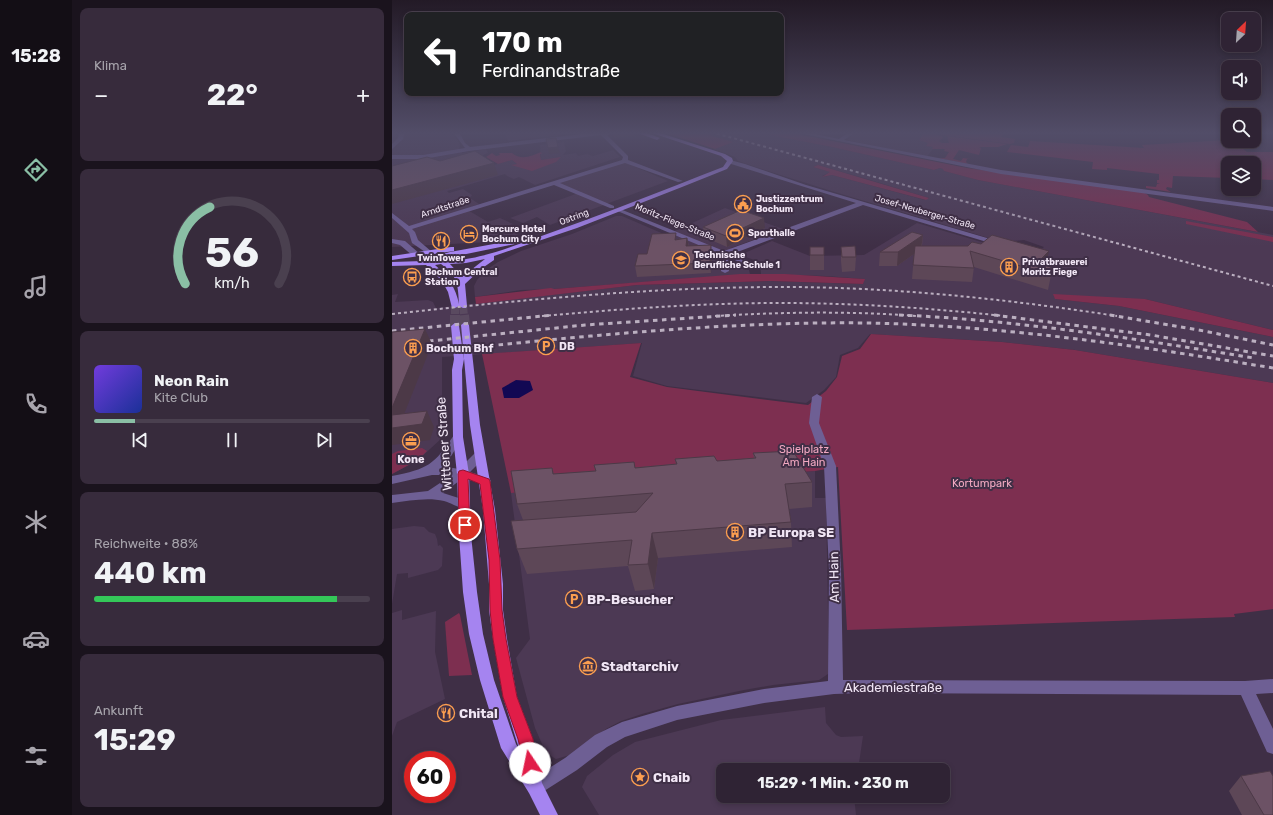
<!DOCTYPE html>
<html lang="de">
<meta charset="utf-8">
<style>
:root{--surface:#2f2334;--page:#372b3c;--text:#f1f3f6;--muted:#a7a4ac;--line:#4a404f;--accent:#8abfa5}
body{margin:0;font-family:Rubik,sans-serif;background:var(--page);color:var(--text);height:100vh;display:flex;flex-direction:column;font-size:15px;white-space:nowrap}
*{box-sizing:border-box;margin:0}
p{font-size:13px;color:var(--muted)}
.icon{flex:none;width:22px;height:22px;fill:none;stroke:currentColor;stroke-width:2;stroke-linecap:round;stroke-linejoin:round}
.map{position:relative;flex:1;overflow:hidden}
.drawer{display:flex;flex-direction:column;gap:8px;padding:8px;background:#1a131d;width:320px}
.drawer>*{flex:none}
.hud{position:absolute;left:12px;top:12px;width:380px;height:84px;border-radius:8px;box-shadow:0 2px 6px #0003,0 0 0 1px var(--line);background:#202124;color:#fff;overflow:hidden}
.needle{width:26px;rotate:25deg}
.buttons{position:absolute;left:829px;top:12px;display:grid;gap:8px}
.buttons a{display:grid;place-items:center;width:40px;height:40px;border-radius:8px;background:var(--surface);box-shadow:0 2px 6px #0003,0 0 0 1px var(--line);font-size:20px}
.speed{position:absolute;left:12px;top:751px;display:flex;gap:8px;font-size:20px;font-weight:700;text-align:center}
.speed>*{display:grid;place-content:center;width:52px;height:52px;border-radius:50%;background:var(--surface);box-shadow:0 2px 6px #0003,0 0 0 1px var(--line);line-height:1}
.speed .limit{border:6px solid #d22;background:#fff;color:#111}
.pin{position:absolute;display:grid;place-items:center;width:34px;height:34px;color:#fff;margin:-17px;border:2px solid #fff;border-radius:50%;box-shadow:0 1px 4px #0007}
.me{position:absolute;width:44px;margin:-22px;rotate:349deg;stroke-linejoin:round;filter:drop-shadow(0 0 3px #0008)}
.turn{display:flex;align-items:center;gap:14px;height:84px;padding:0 12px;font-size:18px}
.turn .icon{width:52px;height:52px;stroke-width:2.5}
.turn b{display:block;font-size:28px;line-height:34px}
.big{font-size:30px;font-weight:700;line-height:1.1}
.drawer .card{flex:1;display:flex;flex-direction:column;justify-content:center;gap:6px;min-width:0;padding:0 14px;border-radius:8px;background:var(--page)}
.drawer .dial{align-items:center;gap:0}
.dial svg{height:104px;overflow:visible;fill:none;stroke:var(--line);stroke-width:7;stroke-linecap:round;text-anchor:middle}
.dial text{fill:var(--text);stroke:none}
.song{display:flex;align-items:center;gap:12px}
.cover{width:48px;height:48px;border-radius:6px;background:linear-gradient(135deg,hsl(260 70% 55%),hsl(230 70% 35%))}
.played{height:4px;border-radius:2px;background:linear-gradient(90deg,var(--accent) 15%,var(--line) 15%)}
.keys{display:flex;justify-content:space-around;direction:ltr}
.heat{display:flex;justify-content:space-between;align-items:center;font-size:22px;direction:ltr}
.charge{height:6px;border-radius:3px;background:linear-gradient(90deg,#34c759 88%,var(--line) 0)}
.trip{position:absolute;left:324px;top:763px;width:234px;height:40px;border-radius:8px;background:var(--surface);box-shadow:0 2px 6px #0003,0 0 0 1px var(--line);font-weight:700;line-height:40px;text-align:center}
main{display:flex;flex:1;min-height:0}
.menu{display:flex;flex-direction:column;width:72px;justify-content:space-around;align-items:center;background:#130e15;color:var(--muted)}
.menu .icon{width:28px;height:28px}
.menu .on{color:var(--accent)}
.menu b{font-size:18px;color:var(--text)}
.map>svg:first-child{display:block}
</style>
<main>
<nav class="menu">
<b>15:28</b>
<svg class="icon on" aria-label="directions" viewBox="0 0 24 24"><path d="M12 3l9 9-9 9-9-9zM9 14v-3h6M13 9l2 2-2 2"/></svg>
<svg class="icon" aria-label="music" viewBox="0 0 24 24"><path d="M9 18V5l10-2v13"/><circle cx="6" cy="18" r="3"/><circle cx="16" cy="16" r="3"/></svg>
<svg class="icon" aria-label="phone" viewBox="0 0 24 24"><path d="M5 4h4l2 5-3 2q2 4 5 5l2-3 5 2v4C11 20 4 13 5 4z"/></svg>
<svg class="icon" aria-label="climate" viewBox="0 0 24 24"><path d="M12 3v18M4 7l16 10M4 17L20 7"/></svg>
<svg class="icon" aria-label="car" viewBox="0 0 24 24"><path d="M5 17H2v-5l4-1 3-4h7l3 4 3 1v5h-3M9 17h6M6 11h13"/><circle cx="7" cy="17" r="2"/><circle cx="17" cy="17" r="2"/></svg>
<svg class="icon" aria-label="filters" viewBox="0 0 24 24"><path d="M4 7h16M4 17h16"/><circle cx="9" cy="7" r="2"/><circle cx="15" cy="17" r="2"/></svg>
</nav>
<section class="drawer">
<div class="card"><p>Klima</p>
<div class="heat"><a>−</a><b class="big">22°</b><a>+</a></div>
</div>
<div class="card dial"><svg viewBox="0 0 100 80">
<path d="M14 69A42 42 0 1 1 86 69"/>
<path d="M14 69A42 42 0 0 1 33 10" stroke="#8abfa5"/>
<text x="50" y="56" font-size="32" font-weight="700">56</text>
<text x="50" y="72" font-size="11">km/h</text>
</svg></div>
<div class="card">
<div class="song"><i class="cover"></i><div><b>Neon Rain</b><p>Kite Club</p></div></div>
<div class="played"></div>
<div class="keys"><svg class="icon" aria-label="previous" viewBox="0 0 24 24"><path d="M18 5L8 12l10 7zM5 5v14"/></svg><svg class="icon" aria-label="pause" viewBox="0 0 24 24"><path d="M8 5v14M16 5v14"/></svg><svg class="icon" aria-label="next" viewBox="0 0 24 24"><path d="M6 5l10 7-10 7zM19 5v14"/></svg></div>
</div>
<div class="card"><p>Reichweite · 88%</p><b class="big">440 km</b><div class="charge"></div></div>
<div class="card"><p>Ankunft</p><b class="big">15:29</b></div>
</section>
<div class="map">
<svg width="881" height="815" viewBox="0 0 881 815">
<rect width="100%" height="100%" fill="#3f2f46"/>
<g fill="#4c3954" fill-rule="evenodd">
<polygon points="0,132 61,132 68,145 67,148 70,153 94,149 96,153 91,155 90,157 98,166 120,160 125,164 120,165 124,166 168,158 149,160 148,145 172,142 174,151 171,155 184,153 186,156 195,154 201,156 221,150 228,157 143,185 127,177 122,179 115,176 113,174 55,191 57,193 71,189 80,195 78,198 87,204 74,209 96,222 108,218 121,224 118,225 117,228 126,235 99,242 0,247"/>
<polygon points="118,132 195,132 116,141 113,134"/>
<path d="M307,132H382L379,135L440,147L542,170L548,168L552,169V171L586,180L881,235V330L753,299H664L727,306L881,337V383L683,350L610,342L478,334L466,348L448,355L444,377L432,390L414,403L275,386L241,376L250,343L50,357V438L26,460L0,474V295L6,294L3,302L36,300L41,302L44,308L245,285L378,281L471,284L472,279L433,276L369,274L368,262L348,255L380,241L418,256L472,255L525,223L640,257L652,247L632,240L610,242L446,193L376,171L346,161L343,157L321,149L340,142ZM426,165L475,179L537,198L533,200L440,175L432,177L430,176L439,172L421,167Z"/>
<polygon points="464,132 542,132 545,133 535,146 542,147 535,157 455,140"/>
<polygon points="232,162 276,181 158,225 145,217 131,223 118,218 189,192 165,182"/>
<polygon points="333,208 391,229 339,248 338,262 357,270 358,274 162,289 129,290 83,297 82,286 85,280 94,270 106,262 129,251 180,234 224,216 230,216 274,235"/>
<polygon points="423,471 423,498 434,498 437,668 436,674 427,680 381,685 352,690 286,704 250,714 229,721 214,729 178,755 164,759 154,753 143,728 124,658 138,639 119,493"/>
<polygon points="22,526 32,527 37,532 43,534 45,539 46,546 48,545 51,548 50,566 46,570 16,578 16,573 5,574 0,604 0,529"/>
<polygon points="10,610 10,620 44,611 43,652 53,699 5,722 0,736 0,613"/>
<polygon points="433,707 434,723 444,735 449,737 471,736 466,770 331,770 331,796 462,796 464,815 207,815 190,787 195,776 221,755 243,742 329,720"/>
</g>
<g fill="#7d2f50">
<polygon points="271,132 307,132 341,142 323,149"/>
<polygon points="382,132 395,132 575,168 751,192 756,195 757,197 855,222 866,232 586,180 552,171 551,169 548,168 542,170 440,147 378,135"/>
<polygon points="533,132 545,133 545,135 550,136 551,138 547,141 550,143 557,143 555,136 615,144 606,147 587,147 589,148 587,155 567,150 561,159 569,161 571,158 578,159 575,159 574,162 576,164 546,158 553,158 557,152 552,151 553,149 540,149 541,147 534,146 536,143 527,140"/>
<polygon points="546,132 567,135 569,132 612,132 609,137 623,139 622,143 618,144 550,135"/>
<polygon points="836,140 841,141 855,152 881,152 881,180 862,179 862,163 836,163 836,178 781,176 780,188 775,187 774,189 779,192 754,188 754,186 764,187 765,184 768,184 765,183 765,180 767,180 767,174 715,168 715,170 700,169 701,162 615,152 619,145 636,147 638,141 752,148 750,145"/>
<path d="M149,152L150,154H148L149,160L169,157L164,162L140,171L119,165L125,164L120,160L106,164L94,157L100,153L104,156L108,155L107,153H120C129,161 140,156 149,152Z"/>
<polygon points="426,165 537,198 534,200 440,175 430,177 438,172 421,167"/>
<polygon points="794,221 881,237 881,242 794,224"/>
<polygon points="348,274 393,274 473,279 471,284 378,281 245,285 84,304 83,297 159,288 162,289"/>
<polygon points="661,294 753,299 881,330 881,337 727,306 663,299"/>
<polygon points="479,334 610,342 683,350 881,383 881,609 842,614 843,617 455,630 446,467 423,471 119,493 90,354 249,343 238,377 275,387 416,405 434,391 445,377 450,356 468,349"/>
<polygon points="30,448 35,451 26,460 0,474 0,454 6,451"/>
<polygon points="67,613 68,615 80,675 57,676 53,622"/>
</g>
<polygon fill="#120853" points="124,380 138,381 141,390 127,398 112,398 110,388"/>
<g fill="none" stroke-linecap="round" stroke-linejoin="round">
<g stroke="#5a4a60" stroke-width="8" stroke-dasharray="8 3.5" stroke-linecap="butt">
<polyline points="63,306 63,316"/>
<polyline points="71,306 72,316"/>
</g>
<g stroke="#5a4a60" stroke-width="10" stroke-dasharray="10 4.5" stroke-linecap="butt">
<polyline points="63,315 63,326"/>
<polyline points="72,315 73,325"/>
</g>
<g fill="#6e5f94" fill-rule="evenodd">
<polygon points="7,132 13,132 11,139 0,149 0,144 6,138"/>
<polygon points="61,132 67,132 73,143 78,147 208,132 226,132 215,135 236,156 236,160 291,181 286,182 233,163 168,183 222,206 222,208 218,208 162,185 20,229 23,232 26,240 40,252 36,254 20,243 17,233 0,218 0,213 17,226 230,160 231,157 209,135 77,151 31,159 0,159 0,155 31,155 73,148"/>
<polygon points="402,132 413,132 447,139 457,132 464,132 452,140 609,170 881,207 881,211 609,174"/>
<polygon points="338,160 353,164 414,185 612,243 608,245 605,245 471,205 340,254 367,265 376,265 376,269 363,269 336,257 337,271 333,273 329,271 328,254 223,210 228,209 332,251 464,203 336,163 336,161"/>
<polygon points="0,239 13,241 28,254 24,256 21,256 8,245 0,243"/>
<polygon points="425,394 430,397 427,423 444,466 449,570 451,680 853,681 881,679 881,693 864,694 881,729 881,754 875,752 849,695 471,693 442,694 372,703 285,720 233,737 215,747 185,770 149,793 143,795 137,793 135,787 137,781 173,758 203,735 230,722 285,706 372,689 436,681 437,570 432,466 417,423 420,397"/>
<path d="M66,434L70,435L71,437L56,461L49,466L67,469L84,452H92L93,455L92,458L78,472L97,478L99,481L97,484L93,485L71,478L51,493L76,501L78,504L76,507C68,510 60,503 52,501C35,497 17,501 0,503V495L36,491L60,475H40L0,484V476C36,469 42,465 62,435Z"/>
</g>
<g fill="#a584f0" fill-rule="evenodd">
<polygon points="243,132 252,132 268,138 265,140"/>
<path d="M257,132H265L333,154L340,158L341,161L335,169L290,187L185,228L102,256V260L89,269L73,284L75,306L74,308H71L67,306L63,308H60L56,292L50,281L34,265L0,266V262L31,261L34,259L40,260V257L58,252L123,240L127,242L123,244L50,259C78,264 118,247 144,238C207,216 269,191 331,167L335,161L329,156ZM93,259L70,277L58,264L74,263ZM49,264C66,276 66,285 67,304C64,288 55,275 43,265Z"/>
<polygon points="59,247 62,247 62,251 0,260 0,256"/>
<polygon points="73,322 77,325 88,425 103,510 111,584 111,610 115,639 125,697 141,739 150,783 166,815 148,815 137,793 109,748 88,680 77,634 71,592 67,535 65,474 61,437 60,370 62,359 59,326 63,323 67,326 72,359 70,370 71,437 77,474 79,535 85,592 91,634 102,680 124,744 127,749 111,697 101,639 97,610 97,584 91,510 78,425 69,325"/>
</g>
<g stroke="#bbafc0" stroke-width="2" stroke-dasharray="3 3" stroke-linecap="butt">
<polyline points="319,132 881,286"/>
<path d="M0,314C130,300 259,287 390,287C502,287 614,299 725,316"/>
<path d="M150,316C229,309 309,303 388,303C463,303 538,308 612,316"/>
<path d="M323,316C390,312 458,311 525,316"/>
</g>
<g stroke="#bbafc0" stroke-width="3" stroke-dasharray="4.5 4.5" stroke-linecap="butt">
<path d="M507,315C626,320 744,339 862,358"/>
<polyline points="602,315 759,335 881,356"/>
<polyline points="718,315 812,331 881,345"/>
<polyline points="0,331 161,315"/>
<polyline points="28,342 193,325 344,315"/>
<path d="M26,353C176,338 327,321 478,323C613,326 748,346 881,368"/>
</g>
</g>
<g fill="#5d4757">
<polygon points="96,132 119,132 105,134"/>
<polygon points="311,227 373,228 335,247 312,237"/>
<polygon points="531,235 530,246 576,246 654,263 659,275 656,290 582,267 580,282 520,279 522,254 505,266 487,266 488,252"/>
<polygon points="295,238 297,246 320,256 319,273 245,277 243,266 255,254 285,239"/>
<rect x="418" y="247" width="14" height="23"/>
<polygon points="449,247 464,257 463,271 450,272 449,261"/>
<polygon points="361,453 420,482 420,507 397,509 399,522 400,547 266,558 262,589 243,591 236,566 135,574 125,549 131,520 125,504 160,468 162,474 284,464 283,459 325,461 362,458"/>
<polygon points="849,776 881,815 850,815 837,791"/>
</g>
<g fill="#4c3947">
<polygon points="105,132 119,132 105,134"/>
<polygon points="221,132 242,132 243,136 222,138"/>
<polygon points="166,147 168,153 157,154 156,148"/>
<polygon points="102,163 106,175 0,204 0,190"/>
<polygon points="372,218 373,228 335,247 334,236"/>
<polygon points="531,235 529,249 505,266 506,252"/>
<polygon points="295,238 297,248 294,246"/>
<polygon points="319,245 320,256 319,273 318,263"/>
<polygon points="657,251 654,265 647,261"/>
<polygon points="33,329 40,344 7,427 35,411 42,427 38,440 0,445 0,408"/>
<polygon points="260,533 266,558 262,589 256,564"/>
</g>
<g fill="#6c5265" stroke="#4c3947">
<polygon points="164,138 166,147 156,148 154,139"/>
<polygon points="83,151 102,163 0,190 0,166 35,157 48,161"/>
<polygon points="349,210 372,218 334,236 311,227"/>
<polygon points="520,232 531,235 506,252 488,252"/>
<polygon points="284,233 283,240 295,238 294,246 319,245 318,263 243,266 246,254 255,254 260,234"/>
<polygon points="600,235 657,251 647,261 658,264 659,275 578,251 582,268 521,265 523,246 576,246 580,242 589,244"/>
<polygon points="463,246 464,257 450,257 449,247"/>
<rect x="418" y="247" width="14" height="8"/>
<polygon points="33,329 0,408 0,332"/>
<polygon points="35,411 30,424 0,428 0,415"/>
<polygon points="401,451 420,482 393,484 399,522 260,533 256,564 236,565 240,540 125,549 119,521 244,512 261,493 125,504 119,471 160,468 161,474 204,471 202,465 242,462 243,468 285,464 283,459 322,456 325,461 364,458 361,453"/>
<polygon points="878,771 881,776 881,815 872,815 849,776"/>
</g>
<linearGradient id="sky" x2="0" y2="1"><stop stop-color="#231a26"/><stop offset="0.54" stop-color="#524d68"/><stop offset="1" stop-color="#524d68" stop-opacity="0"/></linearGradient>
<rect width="881" height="246" fill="url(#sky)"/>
<polygon fill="#e11d48" stroke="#92132f" points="71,470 97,479 98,481 108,560 110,610 114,639 125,697 141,739 145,763 143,768 138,770 133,768 126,739 111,697 101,639 98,610 97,560 88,484 76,479 78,525 77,528 73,529 69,528 67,525 66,474 67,471"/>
<defs>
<g id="civic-ring" transform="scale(0.9)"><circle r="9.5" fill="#3f2f46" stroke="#fb9e50" stroke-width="1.5"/><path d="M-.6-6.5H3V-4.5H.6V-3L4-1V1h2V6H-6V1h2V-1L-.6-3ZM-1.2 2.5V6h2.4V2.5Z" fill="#fb9e50"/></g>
<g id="stadium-ring" transform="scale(0.9)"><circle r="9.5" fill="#3f2f46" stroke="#fb9e50" stroke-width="1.5"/><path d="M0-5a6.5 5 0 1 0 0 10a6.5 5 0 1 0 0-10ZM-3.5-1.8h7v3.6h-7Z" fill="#fb9e50"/></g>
<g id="hotel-ring" transform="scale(0.9)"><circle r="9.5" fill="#3f2f46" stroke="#fb9e50" stroke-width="1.5"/><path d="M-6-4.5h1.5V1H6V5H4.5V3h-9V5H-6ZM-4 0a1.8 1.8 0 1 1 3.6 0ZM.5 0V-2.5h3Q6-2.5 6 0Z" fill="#fb9e50"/></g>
<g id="restaurant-ring" transform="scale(0.9)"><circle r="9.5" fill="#3f2f46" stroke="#fb9e50" stroke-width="1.5"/><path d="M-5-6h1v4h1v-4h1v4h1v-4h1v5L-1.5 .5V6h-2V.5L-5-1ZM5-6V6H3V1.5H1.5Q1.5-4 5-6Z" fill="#fb9e50"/></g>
<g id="school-ring" transform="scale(0.9)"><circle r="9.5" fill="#3f2f46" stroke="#fb9e50" stroke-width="1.5"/><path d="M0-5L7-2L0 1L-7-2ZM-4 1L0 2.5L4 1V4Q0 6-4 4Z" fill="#fb9e50"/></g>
<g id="building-ring" transform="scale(0.9)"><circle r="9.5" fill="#3f2f46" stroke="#fb9e50" stroke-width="1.5"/><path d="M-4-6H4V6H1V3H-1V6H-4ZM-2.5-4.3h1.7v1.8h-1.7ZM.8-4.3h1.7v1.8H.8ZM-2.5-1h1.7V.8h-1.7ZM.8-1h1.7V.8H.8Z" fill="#fb9e50"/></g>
<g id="bus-ring" transform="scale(0.9)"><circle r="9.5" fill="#3f2f46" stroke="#fb9e50" stroke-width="1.5"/><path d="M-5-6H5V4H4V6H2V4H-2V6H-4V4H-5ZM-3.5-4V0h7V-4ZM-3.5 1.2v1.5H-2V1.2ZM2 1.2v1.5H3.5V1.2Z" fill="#fb9e50"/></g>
<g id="parking-ring" transform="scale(0.9)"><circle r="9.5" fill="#3f2f46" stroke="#fb9e50" stroke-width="1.5"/><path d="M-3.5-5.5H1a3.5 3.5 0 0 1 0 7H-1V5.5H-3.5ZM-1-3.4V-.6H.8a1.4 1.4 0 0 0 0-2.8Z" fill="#fb9e50"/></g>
<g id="office-ring" transform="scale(0.9)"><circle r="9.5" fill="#3f2f46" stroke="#fb9e50" stroke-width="1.5"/><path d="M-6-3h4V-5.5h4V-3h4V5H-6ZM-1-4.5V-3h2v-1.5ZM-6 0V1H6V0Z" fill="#fb9e50"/></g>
<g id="museum-ring" transform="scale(0.9)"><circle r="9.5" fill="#3f2f46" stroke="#fb9e50" stroke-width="1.5"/><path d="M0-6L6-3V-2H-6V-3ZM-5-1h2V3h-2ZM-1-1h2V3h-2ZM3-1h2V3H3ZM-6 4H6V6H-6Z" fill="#fb9e50"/></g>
<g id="sight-ring" transform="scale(0.9)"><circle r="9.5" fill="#3f2f46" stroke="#fb9e50" stroke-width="1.5"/><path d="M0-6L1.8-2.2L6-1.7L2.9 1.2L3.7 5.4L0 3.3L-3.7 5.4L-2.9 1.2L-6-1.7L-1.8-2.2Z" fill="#fb9e50"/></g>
</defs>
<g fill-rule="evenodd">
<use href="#civic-ring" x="351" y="204"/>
<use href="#stadium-ring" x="343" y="233"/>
<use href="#hotel-ring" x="77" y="234"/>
<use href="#restaurant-ring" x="49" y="241"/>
<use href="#school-ring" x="289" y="260"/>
<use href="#building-ring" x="617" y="267"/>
<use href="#bus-ring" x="20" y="277"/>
<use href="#parking-ring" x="154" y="346"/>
<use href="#building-ring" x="21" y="348"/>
<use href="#office-ring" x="19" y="441"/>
<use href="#building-ring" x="343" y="532"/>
<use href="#parking-ring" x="182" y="599"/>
<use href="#museum-ring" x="196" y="666"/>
<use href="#restaurant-ring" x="54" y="713"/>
<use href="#sight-ring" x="248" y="777"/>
</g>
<g text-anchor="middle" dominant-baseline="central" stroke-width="4" stroke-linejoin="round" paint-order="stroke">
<g font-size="9" font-weight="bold" fill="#f1e6f5" stroke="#3f2f46" text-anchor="start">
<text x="364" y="199">Justizzentrum<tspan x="364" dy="10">Bochum</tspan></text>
<text x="90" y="229">Mercure Hotel<tspan x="90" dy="10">Bochum City</tspan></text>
<text x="356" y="233">Sporthalle</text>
<text x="302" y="255">Technische<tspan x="302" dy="10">Berufliche Schule 1</tspan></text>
<text x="49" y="258" text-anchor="middle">TwinTower</text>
<text x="630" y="262">Privatbrauerei<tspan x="630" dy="10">Moritz Fiege</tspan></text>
<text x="33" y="272">Bochum Central<tspan x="33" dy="10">Station</tspan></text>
</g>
<g font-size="9" fill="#f1e6f5" stroke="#3f2f46">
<text transform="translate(53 207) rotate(-18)">Arndtstraße</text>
<text transform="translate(533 212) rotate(16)">Josef-Neuberger-Straße</text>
<text transform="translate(182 217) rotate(-21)">Ostring</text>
<text transform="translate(283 222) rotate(22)">Moritz-Fiege-Straße</text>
</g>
<g font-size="11" font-weight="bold" fill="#f1e6f5" stroke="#3f2f46" text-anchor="start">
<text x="167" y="346">DB</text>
<text x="34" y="348">Bochum Bhf</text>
<text x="19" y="459" text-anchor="middle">Kone</text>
</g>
<g font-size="11" fill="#f2a8c1" stroke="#3f2f46">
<text x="412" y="449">Spielplatz<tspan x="412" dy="13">Am Hain</tspan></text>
<text x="590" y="483">Kortumpark</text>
</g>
<g font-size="13" fill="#f1e6f5" stroke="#3f2f46">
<text transform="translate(52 444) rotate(-94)">Wittener Straße</text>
<text transform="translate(442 577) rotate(-91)">Am Hain</text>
<text x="501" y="687">Akademiestraße</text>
</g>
<g font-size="13" font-weight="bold" fill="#f1e6f5" stroke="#3f2f46" text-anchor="start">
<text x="356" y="532">BP Europa SE</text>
<text x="195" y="599">BP-Besucher</text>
<text x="209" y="666">Stadtarchiv</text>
<text x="67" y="713">Chital</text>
<text x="261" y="777">Chaib</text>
</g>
</g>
</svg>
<div class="buttons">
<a><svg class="needle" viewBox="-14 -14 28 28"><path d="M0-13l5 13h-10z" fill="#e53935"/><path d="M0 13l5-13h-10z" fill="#a7a4ac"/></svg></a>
<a><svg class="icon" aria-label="sound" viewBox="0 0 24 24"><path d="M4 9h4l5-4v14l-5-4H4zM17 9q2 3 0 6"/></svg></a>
<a><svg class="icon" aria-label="search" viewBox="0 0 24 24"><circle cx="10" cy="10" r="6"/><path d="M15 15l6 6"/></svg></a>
<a><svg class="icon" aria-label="layers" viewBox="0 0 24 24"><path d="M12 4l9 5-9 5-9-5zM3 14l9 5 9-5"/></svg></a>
</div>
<div class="speed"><div class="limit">60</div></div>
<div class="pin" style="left:73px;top:525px;background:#d93025"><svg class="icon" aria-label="arrive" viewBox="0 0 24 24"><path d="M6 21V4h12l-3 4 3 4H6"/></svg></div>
<svg class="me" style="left:138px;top:763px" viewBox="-20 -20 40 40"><circle r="19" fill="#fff"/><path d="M0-13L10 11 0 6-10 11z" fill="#e11d48"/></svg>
<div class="trip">15:29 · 1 Min. · 230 m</div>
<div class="hud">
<div class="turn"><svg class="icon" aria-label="left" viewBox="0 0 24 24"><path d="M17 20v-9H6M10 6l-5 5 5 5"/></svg><div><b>170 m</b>Ferdinandstraße</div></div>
</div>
</div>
</main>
